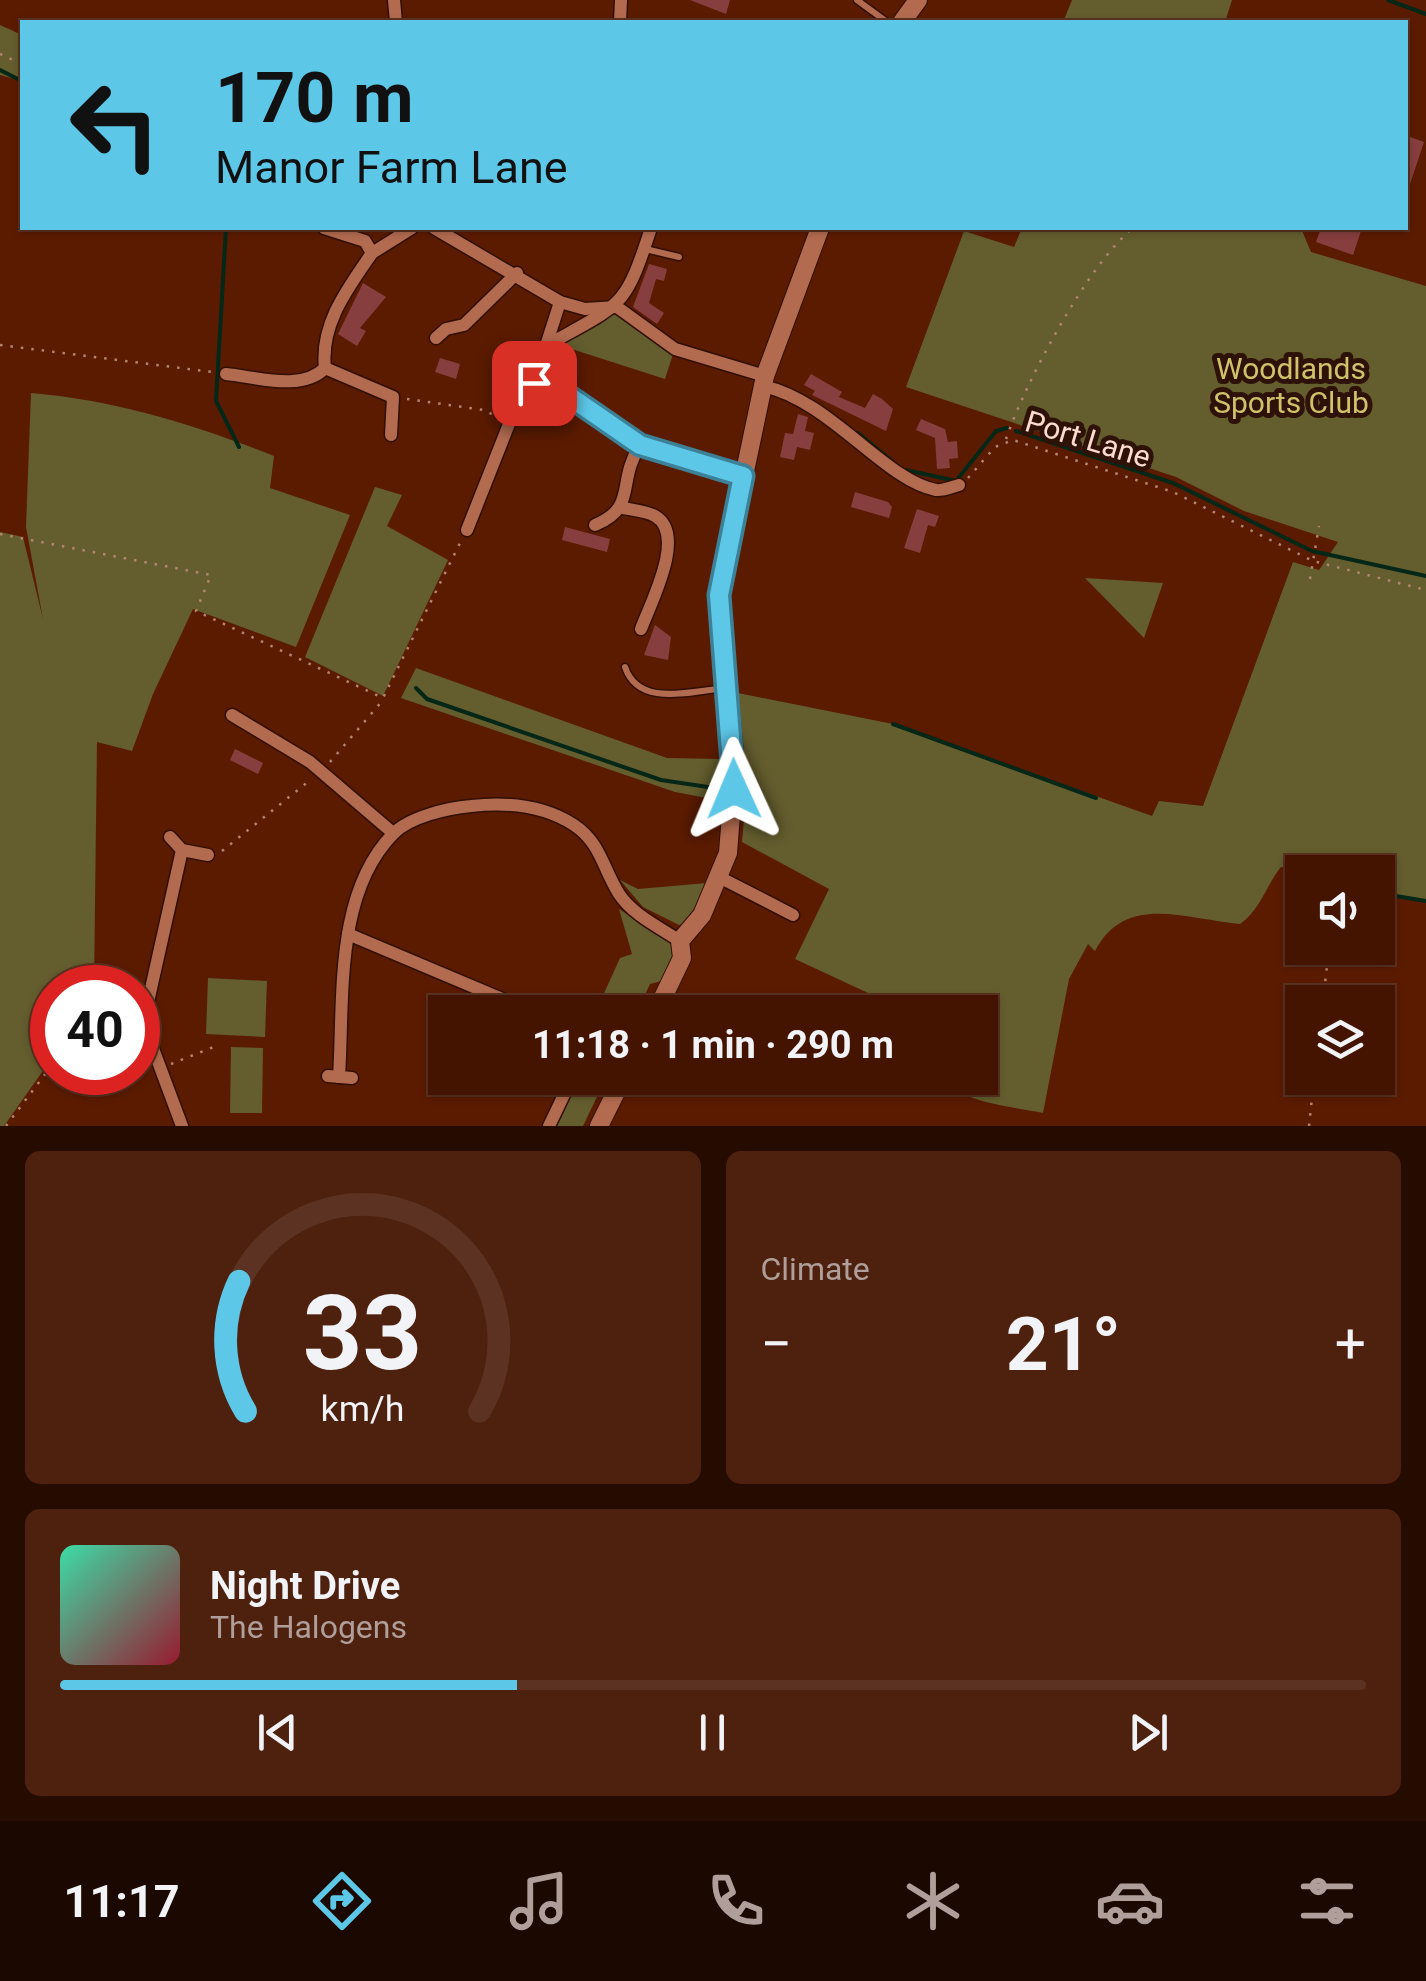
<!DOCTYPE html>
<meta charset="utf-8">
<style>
:root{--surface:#441400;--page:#4e210f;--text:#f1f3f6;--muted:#af9e99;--line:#5c3322;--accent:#5dc7e8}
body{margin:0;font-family:Roboto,sans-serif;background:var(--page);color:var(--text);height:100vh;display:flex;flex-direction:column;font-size:38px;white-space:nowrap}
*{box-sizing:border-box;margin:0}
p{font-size:32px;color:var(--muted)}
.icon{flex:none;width:55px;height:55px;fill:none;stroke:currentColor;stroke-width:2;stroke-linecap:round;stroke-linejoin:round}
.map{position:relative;height:1126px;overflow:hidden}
.panel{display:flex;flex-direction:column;gap:25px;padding:25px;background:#250b00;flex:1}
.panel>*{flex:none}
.top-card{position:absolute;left:20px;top:20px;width:1388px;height:210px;border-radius:0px;box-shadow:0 2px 8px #0004,0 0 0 2px var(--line);background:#5dc7e8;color:#111;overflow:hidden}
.tools{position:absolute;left:1285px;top:855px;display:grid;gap:20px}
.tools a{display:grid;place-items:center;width:110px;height:110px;border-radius:0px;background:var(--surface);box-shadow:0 2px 8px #0004,0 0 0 2px var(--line);font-size:50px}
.speed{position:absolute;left:30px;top:965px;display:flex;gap:20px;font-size:50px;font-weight:700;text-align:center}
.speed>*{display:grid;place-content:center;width:130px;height:130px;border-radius:50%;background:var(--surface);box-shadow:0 2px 8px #0004,0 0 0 2px var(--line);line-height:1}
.speed .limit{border:15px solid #d22;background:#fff;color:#111}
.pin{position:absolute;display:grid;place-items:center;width:85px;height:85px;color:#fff;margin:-42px;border-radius:20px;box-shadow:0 5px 15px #0006}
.me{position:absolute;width:110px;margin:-55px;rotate:359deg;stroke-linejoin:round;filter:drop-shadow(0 0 8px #0008)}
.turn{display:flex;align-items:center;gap:35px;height:210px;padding:0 30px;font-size:45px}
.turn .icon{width:130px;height:130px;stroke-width:2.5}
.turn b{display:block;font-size:70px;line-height:85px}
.big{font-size:75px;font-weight:700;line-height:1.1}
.panel .tile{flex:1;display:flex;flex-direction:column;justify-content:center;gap:15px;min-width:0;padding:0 35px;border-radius:15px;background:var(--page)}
.panel .dial{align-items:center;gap:0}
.dial svg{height:260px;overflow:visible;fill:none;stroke:var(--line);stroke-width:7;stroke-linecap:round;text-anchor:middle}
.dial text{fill:var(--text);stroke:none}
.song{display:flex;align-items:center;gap:30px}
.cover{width:120px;height:120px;border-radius:15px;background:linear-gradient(135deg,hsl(160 70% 55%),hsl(350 70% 35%))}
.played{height:10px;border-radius:5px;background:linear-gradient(90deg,var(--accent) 35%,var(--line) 35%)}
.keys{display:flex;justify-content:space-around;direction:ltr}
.heat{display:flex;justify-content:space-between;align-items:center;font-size:55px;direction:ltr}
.panel .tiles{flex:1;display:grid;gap:25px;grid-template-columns:1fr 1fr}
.tile:last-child{grid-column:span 2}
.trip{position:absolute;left:428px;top:995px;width:570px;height:100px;border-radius:0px;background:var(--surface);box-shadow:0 2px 8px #0004,0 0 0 2px var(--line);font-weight:700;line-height:100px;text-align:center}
.menu{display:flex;height:160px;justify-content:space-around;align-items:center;background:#1b0800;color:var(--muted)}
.menu .icon{width:70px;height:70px}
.menu .current{color:var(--accent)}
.menu b{font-size:45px;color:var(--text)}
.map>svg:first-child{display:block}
</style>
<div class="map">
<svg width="1426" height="1126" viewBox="0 0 1426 1126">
<rect width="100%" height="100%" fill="#5b1b00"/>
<g fill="#645d2e">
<polygon points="1072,0 1232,0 1225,22 1063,22"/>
<polygon points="0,25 22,35 22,81 0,75"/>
<path d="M1022,228H1301L1311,252L1426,286V901L1378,893V872H1306L1281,867C1265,887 1261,909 1240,924C1183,919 1126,893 1095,951L1088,944L1069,979L1043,1113C1015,1107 959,1103 944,1078H980V1012H909L795,959L829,889L742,842L746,797L733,692L893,724L1152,816L1159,801L1203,806L1293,562L1319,570L1338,542L1244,511L1176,477L906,387L964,231L1014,247Z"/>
<polygon points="614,314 673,354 665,379 556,344"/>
<path d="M31,393C115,400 196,425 274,456L270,488L350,515L296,647L193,609L153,694L132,751L97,742L94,987L52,988V1058L4,1126H0V532L23,537L43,619L26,527Z"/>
<polygon points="375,487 402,495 387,526 448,560 383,696 305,657"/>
<polygon points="1085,578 1163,583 1144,638"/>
<polygon points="416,668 667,758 721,759 723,801 675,792 401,698"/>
<polygon points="620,880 638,889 707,883 687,923 679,925 643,907"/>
<polygon points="619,909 673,944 675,956 665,980 650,984 637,1012 608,1012 611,1005 601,1000 620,958 632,954"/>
<polygon points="208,978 267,981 265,1037 206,1034"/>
<polygon points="231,1047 263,1048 262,1113 230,1113"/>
<polygon points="576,1078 606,1078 583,1126 554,1126"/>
</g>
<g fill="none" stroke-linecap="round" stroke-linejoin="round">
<g stroke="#052718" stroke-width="4">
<polyline points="1388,0 1426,14"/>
<polyline points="0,70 22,81"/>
<polyline points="226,228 216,401 239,447"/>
<polyline points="1016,431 1173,483 1312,551 1426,576"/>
<polyline points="858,433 892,461"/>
<polyline points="906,470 956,481 996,431 1007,428"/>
<polyline points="416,688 427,699 661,780 708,787"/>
<polyline points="893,724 1096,798"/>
<polyline points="1378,893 1426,901"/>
</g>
</g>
<g fill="#873e3f">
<polygon points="690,0 730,0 726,14"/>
<polygon points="1405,135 1424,142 1407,193 1405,192"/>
<polygon points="1321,228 1362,228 1353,255 1316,242"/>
<polygon points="649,264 667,269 664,281 656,279 649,303 664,313 657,324 633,307"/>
<polygon points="363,283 386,297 360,328 366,331 357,346 338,334"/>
<polygon points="440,358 460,364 456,379 435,372"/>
<polygon points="811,374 842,392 839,397 865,408 873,394 882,399 893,409 886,431 812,395 815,391 804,385"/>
<polygon points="798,414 808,417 805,431 814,433 810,450 797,447 794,460 780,457 785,433 793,434"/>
<polygon points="921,419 945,429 948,442 957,441 958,458 949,459 950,468 937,469 935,438 916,430"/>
<polygon points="855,492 888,502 892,507 889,518 851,507"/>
<polygon points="917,509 939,516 935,527 928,525 920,553 904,548"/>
<polygon points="565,527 610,539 607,552 562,540"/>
<polygon points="655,625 671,637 668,660 644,655"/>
<polygon points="235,749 263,763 258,774 230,760"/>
</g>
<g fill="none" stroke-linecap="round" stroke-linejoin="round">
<g stroke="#310f03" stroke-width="9">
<g id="lane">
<polyline points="857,0 887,22"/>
<polyline points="645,249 679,257"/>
<path d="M625,667C639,709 693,690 727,688"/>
</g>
</g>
<g stroke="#310f03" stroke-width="15">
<g id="street">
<polyline points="394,0 396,22"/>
<polyline points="620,22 621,0"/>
<polyline points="324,228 365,241 372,253 412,228"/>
<polyline points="434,228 560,302 585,309 617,307"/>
<polyline points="617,307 675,349 765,376"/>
<polyline points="436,338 446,329 464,325 517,273"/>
<path d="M551,343C623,303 625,308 651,228"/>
<polyline points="325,368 393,397 391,435"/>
<path d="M226,374C257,377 302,392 325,368C320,324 348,288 372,253"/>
<polyline points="534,383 566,394 640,445 743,476"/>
<path d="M763,386C830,400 884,480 936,490C942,491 952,487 959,485"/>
<path d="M623,508C633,510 646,511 655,516C687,534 651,602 641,629"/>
<path d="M595,525C638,507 616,484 640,445"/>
<polyline points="467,530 511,419 534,383 560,302"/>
<polyline points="232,715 310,762 393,833"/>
<polyline points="170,837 182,850 208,855"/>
<polyline points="182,850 148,1002 148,1035 182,1126"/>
<polyline points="719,877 793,915"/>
<polyline points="348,934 533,1012"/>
<polyline points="602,1012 603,1009"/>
<polyline points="328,1076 352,1078"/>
<path d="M339,1077C344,1000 334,894 393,834C409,817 448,808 471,806C507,802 543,805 574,825C601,843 603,869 619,894C633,915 659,927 680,941"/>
<polyline points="549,1126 572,1078"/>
</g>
</g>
<g stroke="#310f03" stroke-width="20">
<g id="secondary">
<polyline points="902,22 918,0"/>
<polyline points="656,1012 682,958 680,941 702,915 728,853 735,763 719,595 765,376 820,228"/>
<polyline points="599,1126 623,1078"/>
</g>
</g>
<g stroke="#b48572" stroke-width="2.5" stroke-dasharray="2.5 8" stroke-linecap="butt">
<polyline points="0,54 22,64"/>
<polyline points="0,345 212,372"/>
<polyline points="407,399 484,410 497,417"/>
<path d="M1006,439C1025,383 1088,264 1133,228"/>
<polyline points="968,478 995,447 1013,440 1173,492 1313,561 1426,590"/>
<polyline points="0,534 211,575 196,611 383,698 462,539"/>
<polyline points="1310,579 1319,526"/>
<polyline points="330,762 383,700"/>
<polyline points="222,851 309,781"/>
<polyline points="1323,1002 1329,948"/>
<polyline points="171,1064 216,1046"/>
<polyline points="6,1126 52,1065"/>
<polyline points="1309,1126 1314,1078"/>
</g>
<use href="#lane" stroke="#b36b50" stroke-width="6"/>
<use href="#street" stroke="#b36b50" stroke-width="12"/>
<use href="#secondary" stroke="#b36b50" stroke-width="18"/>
</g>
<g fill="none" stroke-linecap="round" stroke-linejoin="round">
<g stroke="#3c8197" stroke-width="25">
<polyline id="route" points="534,383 566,394 640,445 743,476 719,595 734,789"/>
</g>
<use href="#route" stroke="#5dc7e8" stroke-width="18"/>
</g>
<g text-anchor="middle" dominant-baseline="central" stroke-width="10" stroke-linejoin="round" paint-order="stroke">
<g font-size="30" fill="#cfc26a" stroke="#2e1107">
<text x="1291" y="368">Woodlands<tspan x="1291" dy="34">Sports Club</tspan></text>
</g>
<g font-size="30" fill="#fddcd0" stroke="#2e1107">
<text transform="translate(1088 439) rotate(17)">Port Lane</text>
</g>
</g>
</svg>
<div class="tools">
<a><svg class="icon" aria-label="sound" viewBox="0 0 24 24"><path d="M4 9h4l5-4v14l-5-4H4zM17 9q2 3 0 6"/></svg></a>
<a><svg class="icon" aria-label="layers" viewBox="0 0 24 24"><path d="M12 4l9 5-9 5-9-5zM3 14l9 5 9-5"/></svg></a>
</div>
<div class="speed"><div class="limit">40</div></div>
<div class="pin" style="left:534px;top:383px;background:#d93025"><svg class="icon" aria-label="arrive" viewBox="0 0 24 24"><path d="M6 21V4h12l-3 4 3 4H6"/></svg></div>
<svg class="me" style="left:734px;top:789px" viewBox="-20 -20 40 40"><path d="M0-17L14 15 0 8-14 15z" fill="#5dc7e8" stroke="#fff" stroke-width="4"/></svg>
<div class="trip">11:18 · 1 min · 290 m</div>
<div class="top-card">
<div class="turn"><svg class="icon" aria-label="left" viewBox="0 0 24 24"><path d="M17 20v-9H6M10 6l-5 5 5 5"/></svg><div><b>170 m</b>Manor Farm Lane</div></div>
</div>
</div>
<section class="panel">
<div class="tiles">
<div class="tile dial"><svg viewBox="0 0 100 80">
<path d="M14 69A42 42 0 1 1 86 69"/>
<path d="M14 69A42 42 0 0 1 12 29" stroke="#5dc7e8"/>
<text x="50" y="56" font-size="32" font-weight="700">33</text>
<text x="50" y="72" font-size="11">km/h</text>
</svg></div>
<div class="tile"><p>Climate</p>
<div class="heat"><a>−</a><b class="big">21°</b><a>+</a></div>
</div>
<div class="tile">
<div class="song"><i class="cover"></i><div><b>Night Drive</b><p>The Halogens</p></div></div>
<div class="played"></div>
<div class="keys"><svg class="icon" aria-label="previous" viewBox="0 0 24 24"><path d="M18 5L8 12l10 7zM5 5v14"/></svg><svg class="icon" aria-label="pause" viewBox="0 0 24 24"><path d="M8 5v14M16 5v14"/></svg><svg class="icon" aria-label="next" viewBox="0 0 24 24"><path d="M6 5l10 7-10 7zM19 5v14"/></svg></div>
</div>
</div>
</section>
<nav class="menu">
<b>11:17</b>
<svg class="icon current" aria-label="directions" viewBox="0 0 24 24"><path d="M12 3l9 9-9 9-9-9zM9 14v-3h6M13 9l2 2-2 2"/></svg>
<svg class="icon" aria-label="music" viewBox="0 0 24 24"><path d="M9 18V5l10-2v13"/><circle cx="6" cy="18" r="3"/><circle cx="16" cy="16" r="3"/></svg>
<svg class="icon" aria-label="phone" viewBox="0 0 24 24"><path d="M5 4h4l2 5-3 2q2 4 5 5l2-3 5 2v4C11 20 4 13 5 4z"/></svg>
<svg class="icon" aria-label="climate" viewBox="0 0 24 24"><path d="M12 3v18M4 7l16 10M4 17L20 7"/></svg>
<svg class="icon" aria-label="car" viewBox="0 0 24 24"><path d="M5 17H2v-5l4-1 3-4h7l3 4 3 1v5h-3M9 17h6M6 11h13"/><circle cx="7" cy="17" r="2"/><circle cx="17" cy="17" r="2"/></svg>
<svg class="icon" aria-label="filters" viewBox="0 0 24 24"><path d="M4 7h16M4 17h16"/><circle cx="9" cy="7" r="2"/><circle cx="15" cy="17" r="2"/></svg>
</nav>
